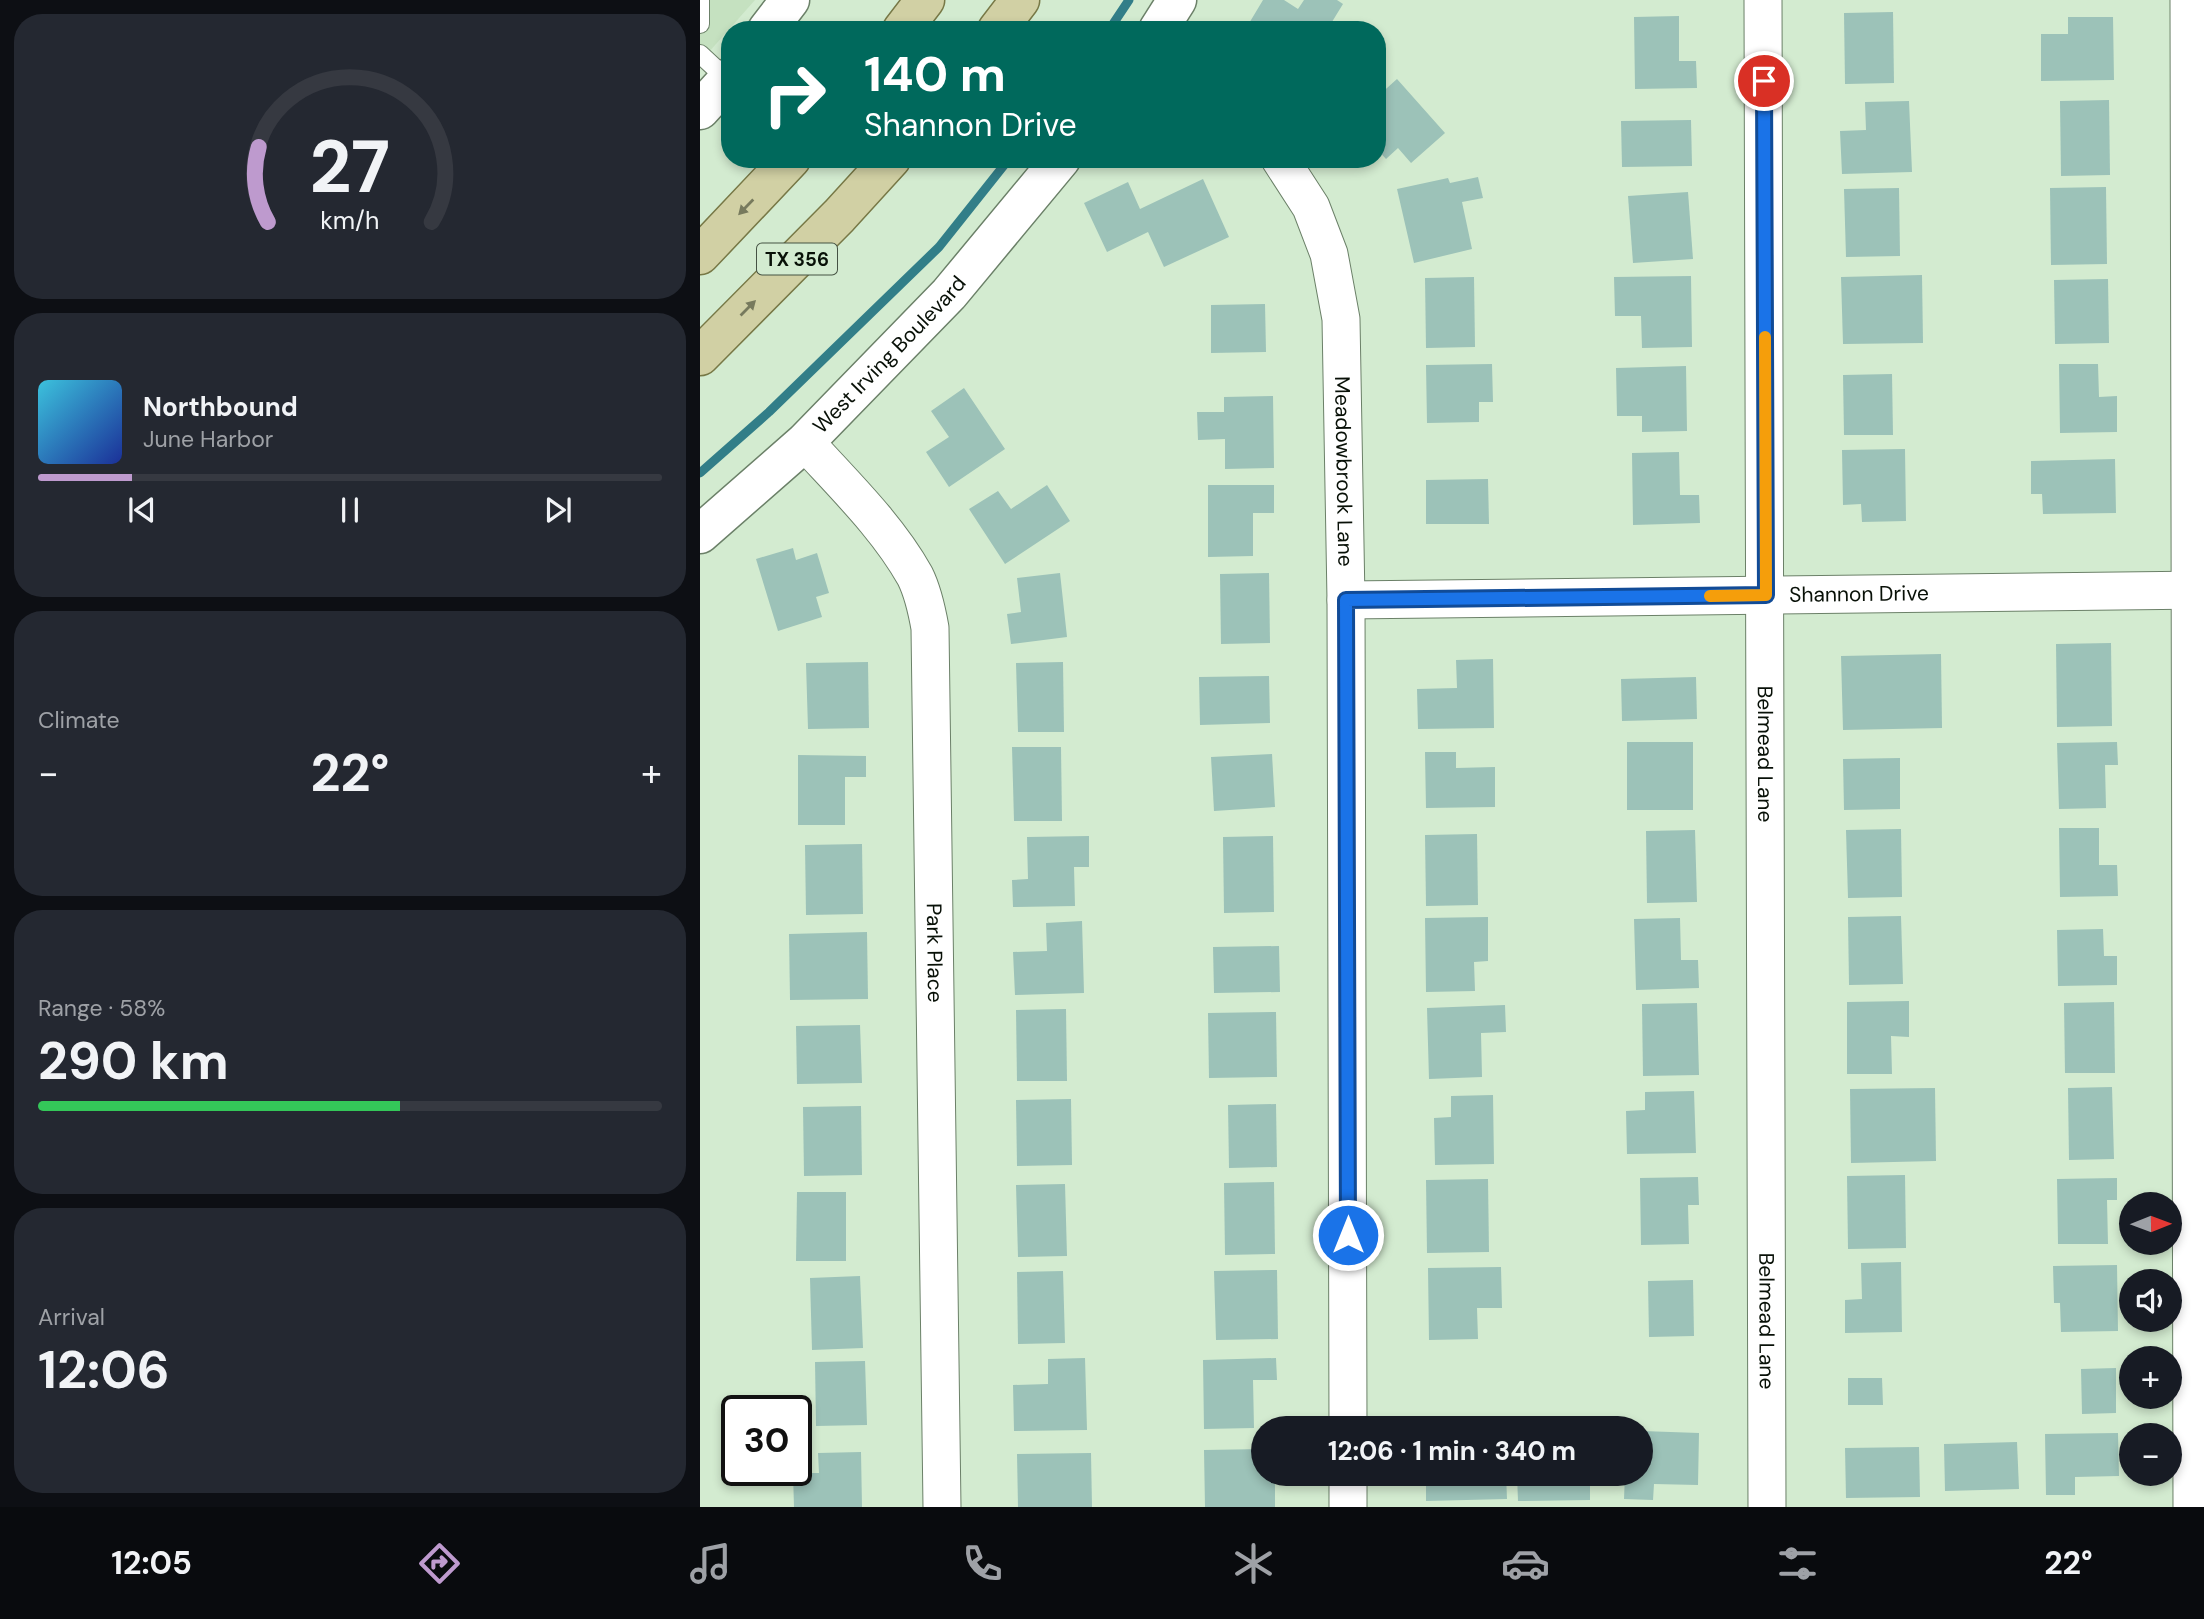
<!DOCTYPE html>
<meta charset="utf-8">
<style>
:root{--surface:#171b24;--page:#242831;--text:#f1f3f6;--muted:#9ea1a6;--line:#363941;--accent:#be9ace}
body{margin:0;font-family:"DM Sans",sans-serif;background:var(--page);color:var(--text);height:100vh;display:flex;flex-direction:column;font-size:26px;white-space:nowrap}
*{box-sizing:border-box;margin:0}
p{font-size:23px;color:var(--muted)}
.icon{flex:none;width:38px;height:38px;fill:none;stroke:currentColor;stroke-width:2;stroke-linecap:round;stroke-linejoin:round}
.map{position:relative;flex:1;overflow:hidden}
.side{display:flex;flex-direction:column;gap:14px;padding:14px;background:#0d0f14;width:700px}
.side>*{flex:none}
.hud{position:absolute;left:21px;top:21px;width:665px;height:147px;border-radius:28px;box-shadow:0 4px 10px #0003;background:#00695c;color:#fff;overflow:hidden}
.needle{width:46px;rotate:89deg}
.buttons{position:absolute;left:1419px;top:1192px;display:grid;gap:14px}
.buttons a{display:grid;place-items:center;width:63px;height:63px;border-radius:50%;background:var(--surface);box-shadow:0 4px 10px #0003;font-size:35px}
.speed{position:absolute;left:21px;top:1395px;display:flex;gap:14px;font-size:35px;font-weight:700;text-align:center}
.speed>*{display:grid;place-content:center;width:91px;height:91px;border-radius:50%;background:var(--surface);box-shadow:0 4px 10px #0003;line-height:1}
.speed .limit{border:4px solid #111;border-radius:10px;background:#fff;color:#111}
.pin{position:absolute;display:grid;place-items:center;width:60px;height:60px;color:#fff;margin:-30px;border:4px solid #fff;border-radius:50%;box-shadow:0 2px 7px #0007}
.me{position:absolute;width:77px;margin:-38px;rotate:0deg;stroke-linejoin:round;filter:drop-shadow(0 0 5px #0008)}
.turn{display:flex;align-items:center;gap:24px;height:147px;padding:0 28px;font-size:32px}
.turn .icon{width:91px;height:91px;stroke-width:2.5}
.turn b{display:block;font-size:49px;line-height:60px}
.big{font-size:52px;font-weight:700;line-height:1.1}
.side .widget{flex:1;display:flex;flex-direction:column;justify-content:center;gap:10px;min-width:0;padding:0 24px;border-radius:28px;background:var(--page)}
.side .dial{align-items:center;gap:0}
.dial svg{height:182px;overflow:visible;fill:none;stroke:var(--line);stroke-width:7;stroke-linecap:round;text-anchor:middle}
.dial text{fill:var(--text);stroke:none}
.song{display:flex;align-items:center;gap:21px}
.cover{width:84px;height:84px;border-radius:10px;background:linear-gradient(135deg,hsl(190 70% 55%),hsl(230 70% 35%))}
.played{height:7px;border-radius:4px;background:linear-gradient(90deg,var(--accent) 15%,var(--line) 15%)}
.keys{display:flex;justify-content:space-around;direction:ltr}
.heat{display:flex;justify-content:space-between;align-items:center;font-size:38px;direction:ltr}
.charge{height:10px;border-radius:5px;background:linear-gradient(90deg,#34c759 58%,var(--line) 0)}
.trip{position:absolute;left:551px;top:1416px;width:402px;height:70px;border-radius:35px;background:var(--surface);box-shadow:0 4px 10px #0003;font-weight:700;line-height:70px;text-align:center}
.tab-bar{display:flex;height:112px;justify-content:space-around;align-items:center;background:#090b0e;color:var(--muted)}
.tab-bar .icon{width:49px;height:49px}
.tab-bar .current{color:var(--accent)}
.tab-bar b{font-size:32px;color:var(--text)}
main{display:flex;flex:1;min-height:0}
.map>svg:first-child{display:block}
</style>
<main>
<section class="side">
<div class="widget dial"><svg viewBox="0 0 100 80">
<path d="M14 69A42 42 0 1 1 86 69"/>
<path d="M14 69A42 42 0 0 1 10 36" stroke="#be9ace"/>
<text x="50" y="56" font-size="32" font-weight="700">27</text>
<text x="50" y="72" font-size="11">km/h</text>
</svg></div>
<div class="widget">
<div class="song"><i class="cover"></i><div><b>Northbound</b><p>June Harbor</p></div></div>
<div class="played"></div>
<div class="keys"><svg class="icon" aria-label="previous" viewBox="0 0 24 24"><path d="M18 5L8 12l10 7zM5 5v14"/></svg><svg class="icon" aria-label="pause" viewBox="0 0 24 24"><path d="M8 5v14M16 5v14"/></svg><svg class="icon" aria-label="next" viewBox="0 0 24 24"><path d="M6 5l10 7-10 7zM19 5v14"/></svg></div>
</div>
<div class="widget"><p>Climate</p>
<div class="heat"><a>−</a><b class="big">22°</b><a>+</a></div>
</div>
<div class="widget"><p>Range · 58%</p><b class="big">290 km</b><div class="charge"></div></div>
<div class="widget"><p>Arrival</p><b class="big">12:06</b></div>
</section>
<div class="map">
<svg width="1504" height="1507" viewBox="0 0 1504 1507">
<rect width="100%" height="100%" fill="#d3ebd0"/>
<polygon fill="#c5e1c0" points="0,0 55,0 0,62"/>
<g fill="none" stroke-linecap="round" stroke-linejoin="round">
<g stroke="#327e88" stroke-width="9">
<polyline points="409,30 429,0"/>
<polyline points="0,473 69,412 239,247 309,159"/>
</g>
</g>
<g fill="#9cc2b8">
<polygon points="563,0 584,0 598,9 604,0 637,0 643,4 627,30 545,30"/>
<polygon points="1193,12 1194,83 1145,84 1144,13"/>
<polygon points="979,16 979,61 996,61 997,88 935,89 934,17"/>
<polygon points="1368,17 1413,17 1414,80 1341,81 1341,34 1368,34"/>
<polygon points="697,79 745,133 711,163 698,148 686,159 677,149 677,97"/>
<polygon points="1409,100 1410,175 1361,176 1360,101"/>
<polygon points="1209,101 1212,172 1142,174 1140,131 1166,130 1165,102"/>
<polygon points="991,120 992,166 922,167 921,121"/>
<polygon points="778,177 783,198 762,202 772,249 714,263 697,189 748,178 750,183"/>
<polygon points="503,179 529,237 464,267 448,232 407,252 384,203 428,182 440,209"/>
<polygon points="1406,187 1407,264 1351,265 1350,188"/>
<polygon points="1199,188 1200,256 1146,257 1144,189"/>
<polygon points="988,192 993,259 933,263 928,196"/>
<polygon points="1222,275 1223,343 1143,344 1141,277"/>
<polygon points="991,276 992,347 942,348 941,316 915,316 914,277"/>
<polygon points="774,277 775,347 726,348 725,278"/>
<polygon points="1408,279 1409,343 1355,344 1354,280"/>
<polygon points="565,304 566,352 511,353 511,305"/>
<polygon points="792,364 793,402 779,402 779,422 727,423 726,365"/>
<polygon points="1359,364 1398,364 1399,397 1417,396 1417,432 1360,433"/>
<polygon points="986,366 987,431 942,432 942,416 917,416 916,368"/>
<polygon points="1192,374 1193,435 1144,435 1143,375"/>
<polygon points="264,388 305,449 249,487 226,452 249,437 231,411"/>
<polygon points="573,396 574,468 525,469 525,439 498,440 497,412 524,412 524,397"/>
<polygon points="1205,449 1206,521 1162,522 1161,504 1143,505 1142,450"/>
<polygon points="979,452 980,495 999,495 1000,523 933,525 932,453"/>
<polygon points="1415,459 1416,513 1343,514 1342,494 1331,494 1331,461"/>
<polygon points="788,479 789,524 726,524 726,480"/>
<polygon points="347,485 370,521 305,564 269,509 298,491 311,509"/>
<polygon points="508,485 574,485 574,513 553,513 553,556 508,557"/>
<polygon points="93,548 96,560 117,553 129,593 116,597 122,617 78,631 56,559"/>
<polygon points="360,573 367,637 311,644 307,614 321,612 317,578"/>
<polygon points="569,573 570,643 521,644 520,574"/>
<polygon points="1411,643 1412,726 1357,727 1356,644"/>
<polygon points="1241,654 1242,728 1143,730 1141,656"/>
<polygon points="793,659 794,728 718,729 717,689 757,688 756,660"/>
<polygon points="168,662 169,728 108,729 106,663"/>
<polygon points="363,662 364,732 318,732 316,663"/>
<polygon points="569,676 570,723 500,725 499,677"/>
<polygon points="996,677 997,719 922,721 921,679"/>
<rect x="927" y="742" width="66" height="68"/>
<polygon points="1417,742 1418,765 1405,765 1406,808 1359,809 1357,743"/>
<polygon points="312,747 361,747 362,821 314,821"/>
<polygon points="725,752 756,752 756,768 795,767 795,807 726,808"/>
<polygon points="572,754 575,807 514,811 511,757"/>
<polygon points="98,755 166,756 166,777 145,777 145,825 98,825"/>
<polygon points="1200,758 1200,809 1144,810 1143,759"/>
<polygon points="1359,828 1399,828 1399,865 1417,865 1418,896 1360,897"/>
<polygon points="1201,829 1202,897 1148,898 1146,830"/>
<polygon points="995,830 997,902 947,903 946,831"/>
<polygon points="777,834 778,905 726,906 725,835"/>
<polygon points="389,836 389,867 374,867 375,906 313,907 312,880 328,879 327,837"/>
<polygon points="573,836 574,912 524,913 523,837"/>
<polygon points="162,844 163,914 106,915 105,845"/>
<polygon points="1201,916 1203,984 1149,985 1148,917"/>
<polygon points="788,917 788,961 774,962 775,991 726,992 725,918"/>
<polygon points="980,918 981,960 998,960 999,988 936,990 934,919"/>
<polygon points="382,921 384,993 315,995 313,952 347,951 346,923"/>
<polygon points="1403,929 1404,956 1417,956 1417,985 1358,986 1357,930"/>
<polygon points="167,932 168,999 90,1000 89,934"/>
<polygon points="579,946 580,992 514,993 513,947"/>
<polygon points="1209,1001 1209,1037 1191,1036 1192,1074 1147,1074 1147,1002"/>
<polygon points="1414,1002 1415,1073 1365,1073 1364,1003"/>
<polygon points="997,1003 999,1075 943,1076 942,1004"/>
<polygon points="805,1005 806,1032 781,1033 782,1077 729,1079 727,1008"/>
<polygon points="366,1009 367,1081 317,1081 316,1010"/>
<polygon points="576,1012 577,1077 509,1078 508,1013"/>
<polygon points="160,1025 162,1083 97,1084 96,1026"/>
<polygon points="1412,1087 1414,1159 1369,1160 1368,1088"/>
<polygon points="1235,1088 1236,1161 1151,1163 1150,1089"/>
<polygon points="994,1091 996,1153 927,1154 926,1111 945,1110 945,1092"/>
<polygon points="793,1095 794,1164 735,1165 734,1118 751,1117 751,1096"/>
<polygon points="371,1099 372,1165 317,1166 316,1100"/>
<polygon points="576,1104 577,1167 529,1168 528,1105"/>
<polygon points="161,1106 162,1175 104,1176 103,1107"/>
<polygon points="1205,1175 1206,1248 1148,1249 1147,1176"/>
<polygon points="998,1177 999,1205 988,1205 989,1244 941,1245 940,1178"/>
<polygon points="1417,1178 1417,1200 1407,1200 1408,1244 1358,1244 1357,1179"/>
<polygon points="788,1179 789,1252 727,1253 726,1180"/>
<polygon points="574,1182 575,1254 525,1255 524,1183"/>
<polygon points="365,1184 367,1256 318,1257 316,1185"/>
<polygon points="97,1192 146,1192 146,1261 96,1261"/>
<polygon points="1201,1262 1202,1332 1145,1333 1145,1300 1162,1299 1161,1263"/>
<polygon points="1417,1265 1418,1331 1361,1332 1360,1303 1354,1303 1353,1266"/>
<polygon points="801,1267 802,1308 777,1308 778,1339 729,1340 728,1268"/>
<polygon points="577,1270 578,1339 516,1340 514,1271"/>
<polygon points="363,1271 365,1343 318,1344 317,1272"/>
<polygon points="160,1276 163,1348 112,1350 110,1278"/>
<polygon points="993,1280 994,1336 949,1337 948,1281"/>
<polygon points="385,1358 387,1430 314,1431 313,1385 348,1384 348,1359"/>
<polygon points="576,1358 577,1380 553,1380 554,1428 504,1429 503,1360"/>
<polygon points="165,1361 167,1425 116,1426 115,1362"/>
<polygon points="1416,1368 1416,1413 1382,1414 1381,1369"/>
<polygon points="1148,1378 1182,1378 1183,1405 1148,1405"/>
<polygon points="942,1431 999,1433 998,1485 954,1484 953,1500 924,1499 925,1474 942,1474"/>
<polygon points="1418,1433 1419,1476 1375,1477 1375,1495 1346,1495 1345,1434"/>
<polygon points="1317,1442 1319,1489 1245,1491 1244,1444"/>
<polygon points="1219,1447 1220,1497 1146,1498 1145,1448"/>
<polygon points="564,1449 564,1474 575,1474 575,1507 505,1507 504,1450"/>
<polygon points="161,1452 162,1507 94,1507 93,1473 119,1473 118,1453"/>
<polygon points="391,1453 392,1507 318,1507 317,1454"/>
<polygon points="726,1474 806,1474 807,1499 726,1501"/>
<polygon points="817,1474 890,1474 890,1500 818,1501"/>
</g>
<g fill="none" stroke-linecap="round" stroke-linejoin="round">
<g stroke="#6b8068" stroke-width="20">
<g id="service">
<polyline points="0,24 0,0"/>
<polyline points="0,54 28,80"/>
</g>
</g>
<g stroke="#6b8068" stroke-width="39">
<g id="minor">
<path id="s1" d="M1063,0L1067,1507"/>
<polyline points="1489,0 1492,1507"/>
<path id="s2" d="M580,159L611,207L629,254L641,319L646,600L648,1428"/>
<path id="s3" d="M105,442C143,484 187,526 215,576C223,592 227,611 230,628L242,1507"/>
<path id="s4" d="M646,600L1504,590"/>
<polyline points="648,1474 648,1507"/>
</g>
</g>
<g stroke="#6b8068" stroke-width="41">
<g id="tertiary">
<polyline points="67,30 90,0"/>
<polyline points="458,30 477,0"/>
<polyline points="0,110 30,77"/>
<path id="s5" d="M0,534L105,442L249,294L361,159"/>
</g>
</g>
<g stroke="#777846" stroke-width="41">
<g id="primary">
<polyline points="202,30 225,0"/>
<polyline points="297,30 320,0"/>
<polyline points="0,255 91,159"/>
<polyline points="0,356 139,216 191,159"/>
</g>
</g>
<use href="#service" stroke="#fff" stroke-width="18"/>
<use href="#minor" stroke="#fff" stroke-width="37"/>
<use href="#tertiary" stroke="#fff" stroke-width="38"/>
<use href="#primary" stroke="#d1d0a4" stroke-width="38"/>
</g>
<defs><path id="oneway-solid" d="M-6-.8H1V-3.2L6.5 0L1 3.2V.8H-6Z" transform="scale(1.75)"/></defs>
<g fill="#777a5d">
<use href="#oneway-solid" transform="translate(46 207) rotate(134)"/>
<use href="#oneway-solid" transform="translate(48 308) rotate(-45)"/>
</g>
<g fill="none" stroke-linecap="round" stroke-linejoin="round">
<g stroke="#114b97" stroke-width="18">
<polyline id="route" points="648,1235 646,600 1066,595 1064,81"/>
</g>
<use href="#route" stroke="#1a73e8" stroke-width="12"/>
<polyline stroke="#f59e0b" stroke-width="12" points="1010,596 1066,595 1065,337"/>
</g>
<g text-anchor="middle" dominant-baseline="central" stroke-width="7" stroke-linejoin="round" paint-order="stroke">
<rect fill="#d3ebd0" stroke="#455243" stroke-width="2" x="57" y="243.5" width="80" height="31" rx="5"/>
<g font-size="19" font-weight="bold" fill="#081007">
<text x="97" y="259">TX 356</text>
</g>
<g font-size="21" fill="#081007" stroke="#d3ebd0">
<text stroke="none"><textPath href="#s5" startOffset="261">West Irving Boulevard</textPath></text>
<text stroke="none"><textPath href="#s2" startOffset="326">Meadowbrook Lane</textPath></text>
<text stroke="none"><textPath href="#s4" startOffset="513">Shannon Drive</textPath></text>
<text stroke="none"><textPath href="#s1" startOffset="754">Belmead Lane</textPath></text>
<text stroke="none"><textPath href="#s3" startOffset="553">Park Place</textPath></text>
<text stroke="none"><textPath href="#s1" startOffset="1321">Belmead Lane</textPath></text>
</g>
</g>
</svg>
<div class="buttons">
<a><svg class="needle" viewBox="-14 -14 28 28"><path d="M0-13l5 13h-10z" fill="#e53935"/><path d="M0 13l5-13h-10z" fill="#9ea1a6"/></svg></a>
<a><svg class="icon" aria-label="sound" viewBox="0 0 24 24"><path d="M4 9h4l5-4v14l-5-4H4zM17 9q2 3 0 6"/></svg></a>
<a>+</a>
<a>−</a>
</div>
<div class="speed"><div class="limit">30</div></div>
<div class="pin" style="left:1064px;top:81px;background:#d93025"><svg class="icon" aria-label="arrive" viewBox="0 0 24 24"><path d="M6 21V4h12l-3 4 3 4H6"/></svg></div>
<svg class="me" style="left:648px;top:1235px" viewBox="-20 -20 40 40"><circle r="17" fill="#1a73e8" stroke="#fff" stroke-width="3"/><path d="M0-11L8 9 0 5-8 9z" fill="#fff"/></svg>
<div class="trip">12:06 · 1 min · 340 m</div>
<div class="hud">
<div class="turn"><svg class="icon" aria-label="right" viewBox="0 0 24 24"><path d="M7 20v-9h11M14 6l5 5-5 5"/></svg><div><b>140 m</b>Shannon Drive</div></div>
</div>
</div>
</main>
<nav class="tab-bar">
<b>12:05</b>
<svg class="icon current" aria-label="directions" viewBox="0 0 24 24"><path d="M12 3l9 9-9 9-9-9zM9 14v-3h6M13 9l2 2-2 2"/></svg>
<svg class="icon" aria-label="music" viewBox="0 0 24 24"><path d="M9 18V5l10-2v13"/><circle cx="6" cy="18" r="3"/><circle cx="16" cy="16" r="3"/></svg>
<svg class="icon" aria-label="phone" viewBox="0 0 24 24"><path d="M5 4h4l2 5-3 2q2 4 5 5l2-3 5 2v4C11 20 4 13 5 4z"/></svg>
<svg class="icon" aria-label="climate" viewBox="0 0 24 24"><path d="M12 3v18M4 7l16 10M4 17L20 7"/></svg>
<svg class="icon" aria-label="car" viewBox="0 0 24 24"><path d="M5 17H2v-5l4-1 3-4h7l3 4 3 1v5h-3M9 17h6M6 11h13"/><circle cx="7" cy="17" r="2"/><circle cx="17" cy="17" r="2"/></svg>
<svg class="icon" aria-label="filters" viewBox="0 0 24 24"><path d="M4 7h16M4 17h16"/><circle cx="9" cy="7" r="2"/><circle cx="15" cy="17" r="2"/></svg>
<b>22°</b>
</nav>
